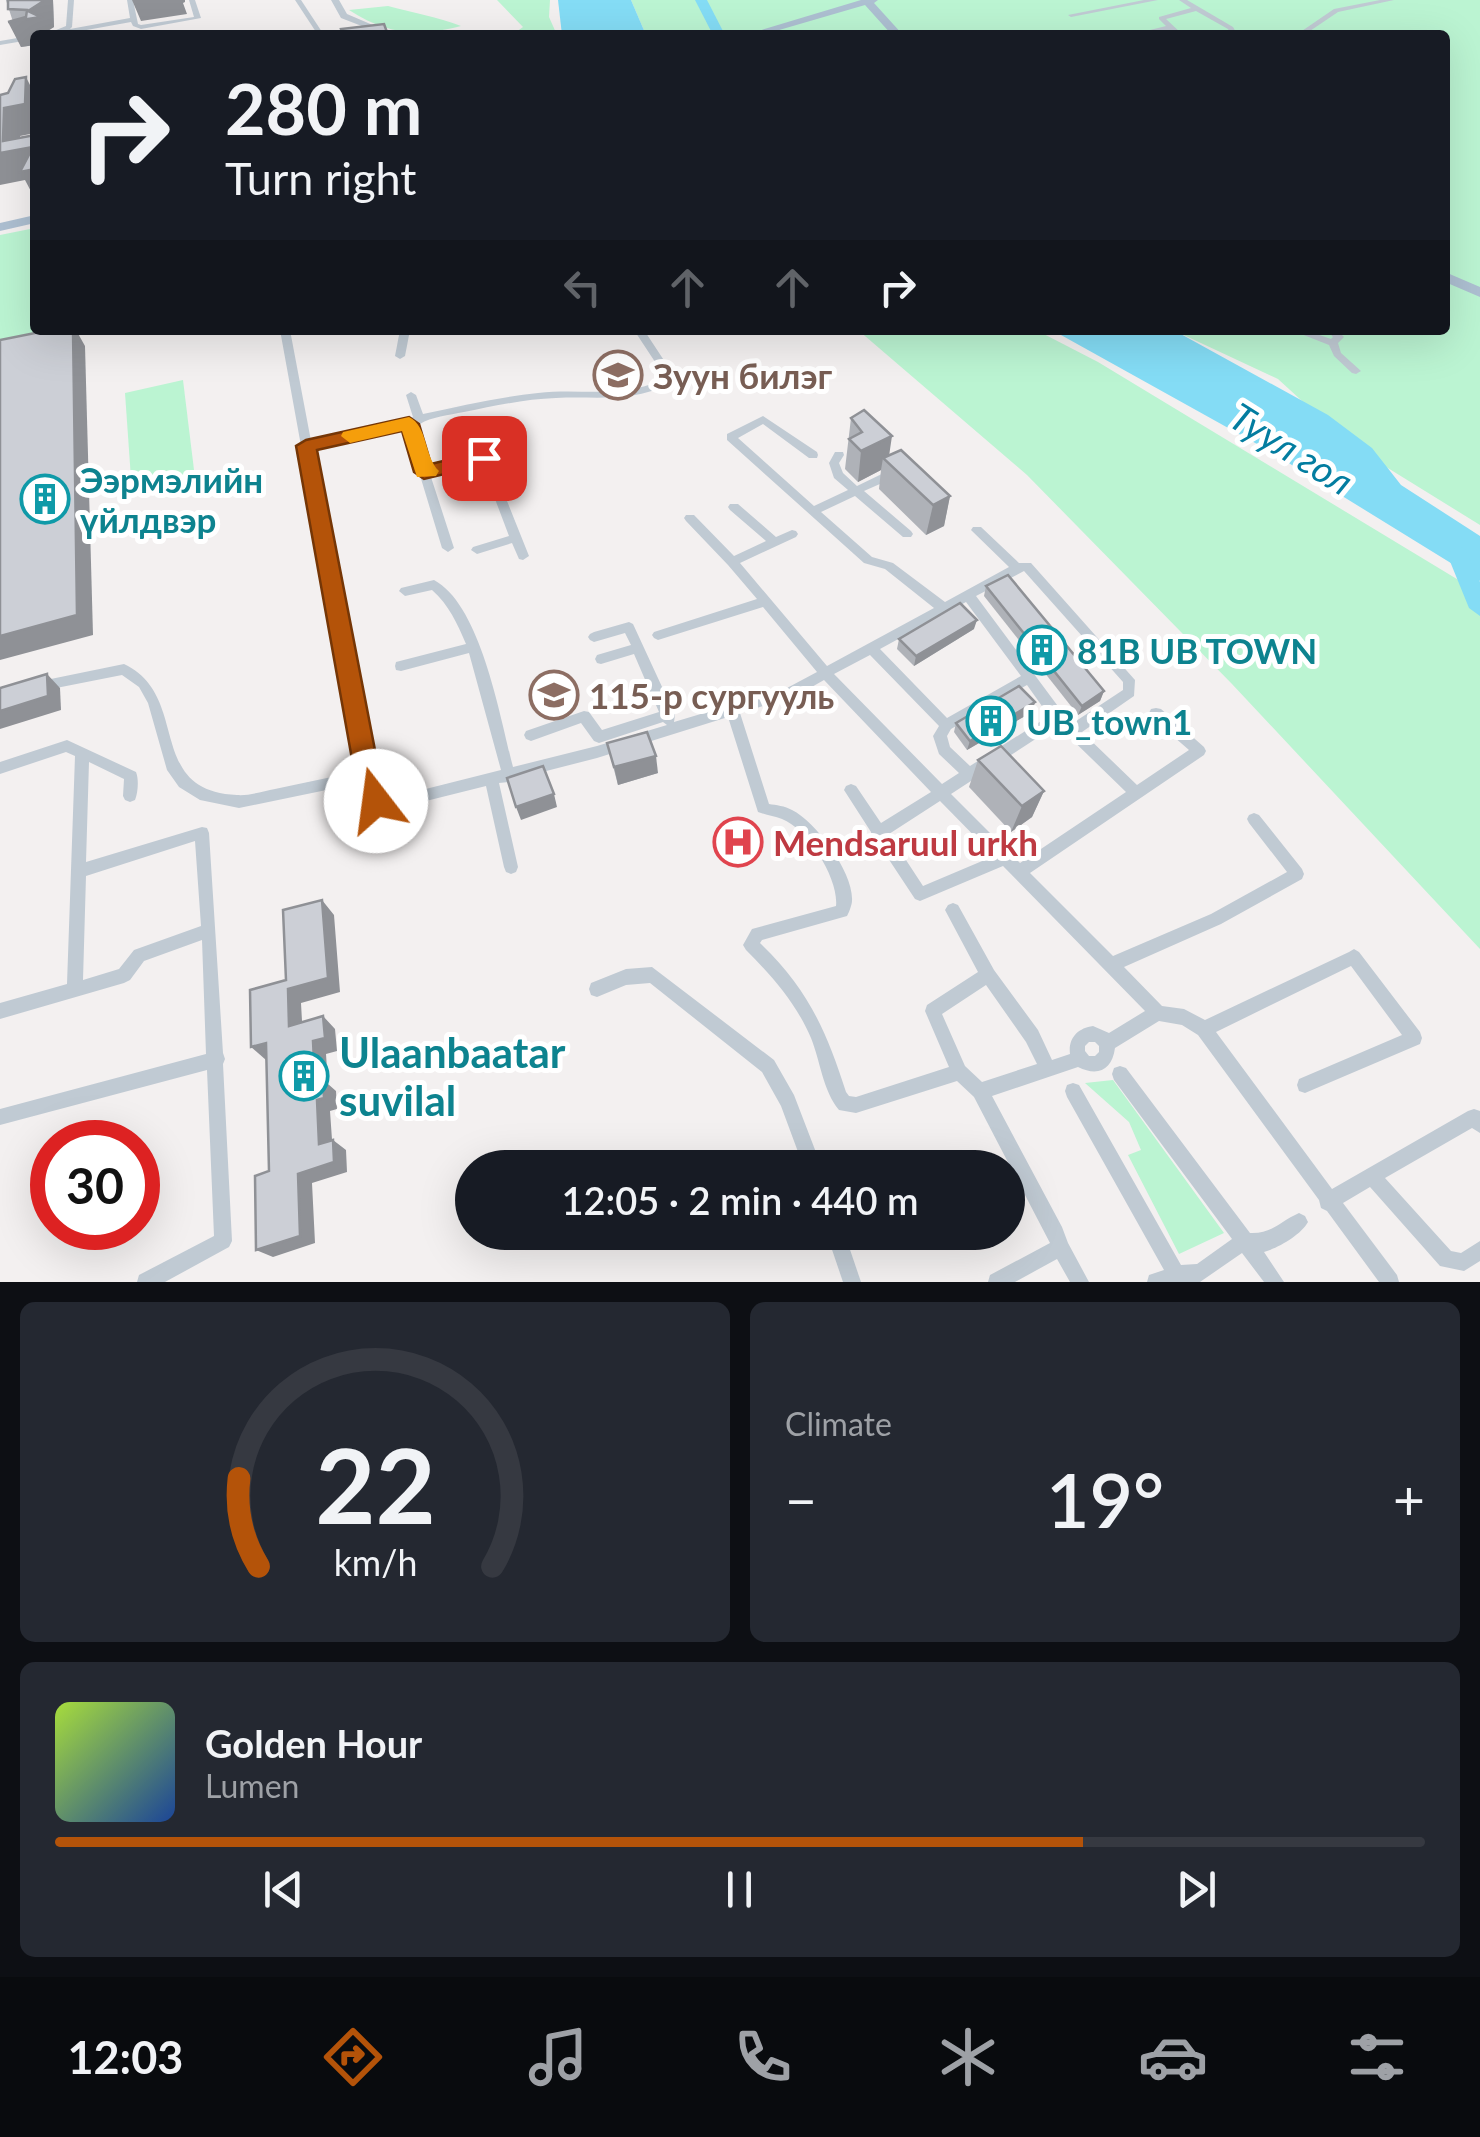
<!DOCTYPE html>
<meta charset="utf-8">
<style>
:root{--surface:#171b24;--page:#242831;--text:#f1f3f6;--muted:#9ea1a6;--line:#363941;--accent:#b45309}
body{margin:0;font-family:Lato,sans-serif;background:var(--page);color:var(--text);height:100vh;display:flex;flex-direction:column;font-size:38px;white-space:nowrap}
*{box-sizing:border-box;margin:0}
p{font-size:32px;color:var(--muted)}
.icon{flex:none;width:55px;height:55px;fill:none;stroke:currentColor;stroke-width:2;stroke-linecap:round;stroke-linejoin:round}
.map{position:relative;height:1282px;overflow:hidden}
.panel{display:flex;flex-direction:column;gap:20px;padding:20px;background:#0d0f14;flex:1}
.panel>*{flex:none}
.guide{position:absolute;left:30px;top:30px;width:1420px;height:305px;border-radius:10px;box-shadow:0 10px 40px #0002;background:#171b24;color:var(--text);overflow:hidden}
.speed{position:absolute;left:30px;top:1120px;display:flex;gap:20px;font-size:50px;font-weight:700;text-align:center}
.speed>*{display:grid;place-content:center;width:130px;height:130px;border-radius:50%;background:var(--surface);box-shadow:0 10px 40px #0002;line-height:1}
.speed .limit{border:15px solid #d22;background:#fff;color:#111}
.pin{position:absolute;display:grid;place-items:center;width:85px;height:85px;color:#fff;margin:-42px;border-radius:20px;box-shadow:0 5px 15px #0006}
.me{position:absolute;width:110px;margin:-55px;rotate:345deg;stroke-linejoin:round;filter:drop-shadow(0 0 8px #0008)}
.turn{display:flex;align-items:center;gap:35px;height:210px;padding:0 30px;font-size:45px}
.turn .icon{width:130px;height:130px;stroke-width:2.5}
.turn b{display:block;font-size:70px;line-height:85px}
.lanes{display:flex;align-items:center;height:95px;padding:0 30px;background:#0003;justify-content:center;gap:50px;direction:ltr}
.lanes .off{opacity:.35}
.big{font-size:75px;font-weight:600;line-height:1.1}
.panel .card{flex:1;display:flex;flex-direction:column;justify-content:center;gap:15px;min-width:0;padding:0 35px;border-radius:15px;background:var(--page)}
.panel .dial{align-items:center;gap:0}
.dial svg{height:260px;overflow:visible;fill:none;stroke:var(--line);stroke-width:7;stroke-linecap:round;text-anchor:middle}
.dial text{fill:var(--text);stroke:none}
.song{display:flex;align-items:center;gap:30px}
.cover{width:120px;height:120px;border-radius:15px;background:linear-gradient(135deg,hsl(80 70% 55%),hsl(220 70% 35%))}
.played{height:10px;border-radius:5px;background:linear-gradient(90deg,var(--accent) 75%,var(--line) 75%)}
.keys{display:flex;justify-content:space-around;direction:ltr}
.heat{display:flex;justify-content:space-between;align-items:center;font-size:55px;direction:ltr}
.panel .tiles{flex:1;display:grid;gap:20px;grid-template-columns:1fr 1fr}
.card:last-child{grid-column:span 2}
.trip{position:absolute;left:455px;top:1150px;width:570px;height:100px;border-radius:50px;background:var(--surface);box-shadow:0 10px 40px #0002;font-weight:600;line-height:100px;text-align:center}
.tabs{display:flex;height:160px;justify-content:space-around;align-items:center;background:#090b0e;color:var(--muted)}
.tabs .icon{width:70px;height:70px}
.tabs .selected{color:var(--accent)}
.tabs b{font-size:45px;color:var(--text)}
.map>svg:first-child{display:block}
</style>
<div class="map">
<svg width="1480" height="1282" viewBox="0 0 1480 1282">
<rect width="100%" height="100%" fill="#f3f0f0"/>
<g fill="#bbf4d2">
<polygon points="497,0 550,0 549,17 557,35 512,35 523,27"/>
<polygon points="631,0 1480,0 1480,525 1349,444 1278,379 1173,330 1445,330 1445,35 646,35"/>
<path d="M388,6C414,13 437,17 461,26C418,37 388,35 349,10Z"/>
<polygon points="35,228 35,330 78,330 0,347 0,235"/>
<polygon points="858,330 1036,330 1098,362 1480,593 1480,949 1232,684 1027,475"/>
<polygon points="183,380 195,478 132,493 125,393"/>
<polygon points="1113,1080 1224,1233 1179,1254 1128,1155 1141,1150 1129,1122 1085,1083"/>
</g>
<g fill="#84dcf5">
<polygon points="558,0 631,0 646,35 562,35"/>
<polygon points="1052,330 1179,333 1328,415 1372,448 1401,485 1480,536 1480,581 1266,449"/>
</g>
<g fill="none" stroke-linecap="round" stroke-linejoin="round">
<g fill="#84dcf5" fill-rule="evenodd">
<polygon points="695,0 707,0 725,35 713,35"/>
<polygon points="1458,546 1465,549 1480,582 1480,616 1469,608 1447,554"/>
</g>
<g fill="#c0cad3" fill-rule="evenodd">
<polygon points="68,0 74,0 72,27 70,29 130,18 127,0 133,0 138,24 141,25 194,17 189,0 195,0 201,18 141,29 133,26 131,22 70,33 67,30 53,35 44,35 66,26"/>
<polygon points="295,0 301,0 324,35 318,35"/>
<polygon points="1144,0 1158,0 1071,17 1068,15"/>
<polygon points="1179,0 1187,0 1233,27 1237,34 1231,35 1228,29 1196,11 1166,19 1183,35 1176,35 1170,30 1144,35 1130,35 1166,26 1159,19 1159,17 1191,8"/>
<polygon points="1380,0 1394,0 1338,12 1304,35 1296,35 1334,9"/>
<polygon points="35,35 35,39 0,45 0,41"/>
<polygon points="35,91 35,95 0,100 0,96"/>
<path d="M280,330H290L311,441L413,417L406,395L411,392L416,395L423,414C461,406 499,397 538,393C580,388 621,399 661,380V371L634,330H644L671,371L670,384C629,403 598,396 556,398C525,399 494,406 464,412C449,415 431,417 420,424L414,423L428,467L478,455L464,418L465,416H473L529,556L523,560L519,559L512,543L477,554L471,550L473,547L509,536L481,462L430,474L454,548L448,552L442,548L405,426L312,448L373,770L386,799L501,770L469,653L401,671L396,670L395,666L396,662L466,644C457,623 449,605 432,590L405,596L399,591L401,588L434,580C481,605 500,717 513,767L597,746L667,725L663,722L599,743L594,741L581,723L531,741L526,739L524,735L526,731L584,711L589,712L602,730L659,712L634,654L601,664L597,663L595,659L597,655L631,645L625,633L594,642L590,640L588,637L590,634L594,632L629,622L633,624L675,715L674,722L787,688L817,672L763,607L658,640L654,638L652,635L654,632L757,599L728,565L686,521L684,518L686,515H694L734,556L766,541L730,510L728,507L730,504H738L776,537L792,530L796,531L798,534L796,537L740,563L827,666L934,608L885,569L864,563L727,440V434L763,416L817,452L818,455L817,458H809L763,424L738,438L814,506L848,490L834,478L829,463L835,452H843L844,455L839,463L843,473L857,486L890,470H898L899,473L898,476L864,491L911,531L913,534L911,537H903L855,496L821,512L872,557L893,563L945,602L1009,567L971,530L973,527H981L1019,563H1031L1135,680L1134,696L1082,732L1137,785L1189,750L1151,717L1149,713L1151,709L1156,708L1161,709L1204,747L1206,751L1204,755L1030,873L1113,956L1211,914L1287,872L1249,823L1247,819L1249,815L1254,813L1259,815L1302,869L1304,874L1302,879L1221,924L1124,967L1162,1006L1184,1009L1205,1020L1349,952L1354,949L1359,952L1420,1032L1422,1038L1420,1044L1305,1093L1299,1091L1297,1085L1299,1079L1402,1035L1351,966L1216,1032L1332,1189L1468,1111L1474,1109L1480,1111V1133L1472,1128L1385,1178L1451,1251L1461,1253L1480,1241V1261L1464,1271L1440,1266L1370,1187L1343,1203L1397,1275L1399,1282H1379L1327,1211L1321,1208L1319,1200L1198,1035L1182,1025L1159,1021L1115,1048C1112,1070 1098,1077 1078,1067L992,1096L1062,1227L1068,1243L1089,1282H1070L1057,1259L1015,1282H988L990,1275L1050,1243L974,1097L957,1081L856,1113L839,1110C823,1091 820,1060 811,1038C796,1003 772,976 746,950L743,945L752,929L836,906C839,879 808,829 782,819C774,816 766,815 758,812L728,717L597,758L515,779L509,782L499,783L518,867L516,872L511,874L506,872L504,867L486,786L382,812L377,810L365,782L239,808L200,800L179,787L167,770L148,703L139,687L122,675L41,691L36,690L35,686L36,682L41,681L124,664C192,696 144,791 237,795C249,796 263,791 275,789C303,783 332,777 360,771ZM1024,571L1123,682V690L1073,723L1063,713L976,596ZM966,602L1021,676L947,718L880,649ZM870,655L939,726L933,736L939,754L959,773L942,784L834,674ZM824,680L931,792L881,823L856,786L851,784L846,786L844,790L871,832L872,839L876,840L915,899L920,901L1003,866L1145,1011L1109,1033L1093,1026C1078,1028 1068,1038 1070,1054L1052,1060L1038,1030L994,970L958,905L953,903L948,905L945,910L978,972L927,1005L925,1011L949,1067L856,1097L849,1096L846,1092C826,1030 808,989 760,943L762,940L847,916C849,913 852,904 852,901C854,873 816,822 792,810C785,806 776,805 769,804L740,713L796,696ZM1027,685L1049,716L970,766L950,747L947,736L951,729ZM1057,725L1126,792L1020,863L951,794ZM940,801L994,856L923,886L889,834ZM986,985L1026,1042L1037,1064L982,1082L965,1066L942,1014ZM1089,1042H1095L1099,1046V1052L1095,1056H1089L1085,1051V1046Z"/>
<polygon points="400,330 410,330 405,356 400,359 395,356"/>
<polygon points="1291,330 1305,330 1331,339 1333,337 1327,330 1337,330 1344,337 1338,343 1341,353 1361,371 1356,374 1352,373 1334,356 1329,345"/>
<path d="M67,740L136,772C139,779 138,793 135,800L130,802L125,800L123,796L124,779L89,762L86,862L202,827L207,828L209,833L223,1053L225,1059L223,1064L232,1241L229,1247L165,1282H137L139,1275L214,1236L207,1070L0,1125V1109L206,1054L202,940L144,961L130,980L124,983L0,1019V1003L67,984L75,756L66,752L0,774V762ZM195,841L201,926L134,950L119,969L83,980L86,876Z"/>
<polygon points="652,967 774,1060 794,1095 822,1168 804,1168 781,1106 762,1072 650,983 626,985 597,997 591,995 589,989 591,983 626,969"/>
<path d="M1120,1066L1126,1068L1250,1233C1272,1234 1279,1222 1299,1213L1305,1216L1308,1222C1301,1235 1278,1248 1264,1252L1284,1282H1264L1242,1253L1200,1282H1147L1149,1275L1164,1270L1067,1097L1065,1091L1067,1085L1073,1083L1079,1085L1181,1265L1197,1264L1232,1239L1114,1080L1112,1074L1114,1068Z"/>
<polygon points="826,1232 844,1232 861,1282 843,1282"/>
</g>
<polygon fill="#c0cad3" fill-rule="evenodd" points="331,0 339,0 347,14 396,35 385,35 341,18"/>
<g fill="#adbfd1" fill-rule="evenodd">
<polygon points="861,0 878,0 874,3 903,35 892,35 865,5 762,35 745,35"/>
<polygon points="35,215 35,223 0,231 0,223"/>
<polygon points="1445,272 1480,287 1480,297 1445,282"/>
</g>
</g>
<g fill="#afb2b8">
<polygon points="6,0 53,0 54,27 35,35 35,45 21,47"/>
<polygon points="851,418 889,455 950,496 944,526 926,535 879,489 881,470 858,482 845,469"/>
<polygon points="986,586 1104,691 1100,701 1078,715 984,596"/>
<polygon points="974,629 914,666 897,649 899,639"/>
<polygon points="1035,702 1032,712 967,750 954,732 956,723"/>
<polygon points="607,743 658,773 618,785"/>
<polygon points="978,760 1044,791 1032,817 1011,832 969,787"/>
</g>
<g fill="#8f9196">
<polygon points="42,0 53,0 54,27 48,31 50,35 35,35 35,45 21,47 8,22 32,18 28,11"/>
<polygon points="132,0 185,0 185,2 183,3 187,14 141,21"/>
<polygon points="26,77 35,95 35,133 20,136 20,149 33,147 35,150 35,199 25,180 0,185 0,153 3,141 4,108"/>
<polygon points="73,330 76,330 85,346 93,635 0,660 0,636"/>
<polygon points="892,436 888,463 883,458 881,470 858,482 861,451"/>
<polygon points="950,496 944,526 926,535 933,505"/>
<polygon points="977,620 974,629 914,666 916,656"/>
<polygon points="47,674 60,688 61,710 0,729 0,711"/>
<polygon points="1104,691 1100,701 1078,715 1082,706"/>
<polygon points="1035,702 1032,712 967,750 970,741"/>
<polygon points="656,756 658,773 618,785 614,767"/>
<polygon points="1044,791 1032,817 1011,832 1022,806"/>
<polygon points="554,794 557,807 521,820 516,807"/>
<polygon points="322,900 334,915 340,992 301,1003 303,1039 289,1026 288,989"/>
<polygon points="323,1016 335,1029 337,1051 326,1054 328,1084 336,1091 337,1109 330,1111 333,1154 319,1144 315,1082 313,1041"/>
<polygon points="266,1043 266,1060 251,1047"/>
<polygon points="333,1140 346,1150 347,1172 312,1183 315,1243 273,1257 256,1250 298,1174"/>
</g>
<g fill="#cccfd6" stroke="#8f9196" stroke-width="2.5">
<polygon points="8,0 42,0 42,2 28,11 41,17 8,22 26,17 27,10 8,9"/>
<polygon points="384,24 388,35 343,35 341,29"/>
<polygon points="26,77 25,104 4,108 3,141 35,135 35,169 20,172 33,147 0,153 0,95 8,93 15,79"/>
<polygon points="50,330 73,330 77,615 0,636 0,340"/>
<polygon points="864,410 892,436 861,451 849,439 862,432 851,418"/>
<polygon points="901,450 950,496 933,505 883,458"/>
<polygon points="1008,575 1104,691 1082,706 986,586"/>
<polygon points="960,603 977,620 916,656 899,639"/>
<polygon points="47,674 48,696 0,711 0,688"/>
<polygon points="1019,686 1035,702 970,741 956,723"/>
<polygon points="647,732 656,756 614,767 607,743"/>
<polygon points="1001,746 1044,791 1022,806 978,760"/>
<polygon points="543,766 554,794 516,807 507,778"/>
<polygon points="322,900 328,978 288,989 289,1026 323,1016 325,1038 313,1041 315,1082 323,1080 324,1098 317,1100 319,1144 333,1140 334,1162 298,1174 300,1236 256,1250 255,1176 269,1171 266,1043 251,1047 250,990 286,980 283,910"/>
</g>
<polygon fill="#b45309" stroke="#753606" stroke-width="2.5" points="409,417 419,424 431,464 484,451 494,458 491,463 424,479 414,472 402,431 317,450 380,776 389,801 376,812 367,809 355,776 296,446 306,440"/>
<path fill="#f59e0b" d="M409,417C428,426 424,457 439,471L436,476L417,477L402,431L350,443L341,436L343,432Z"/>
<defs>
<g id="school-ring" transform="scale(2.5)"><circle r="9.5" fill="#fff" stroke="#8d6e63" stroke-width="1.5"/><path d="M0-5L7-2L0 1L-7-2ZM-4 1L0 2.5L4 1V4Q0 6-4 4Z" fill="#8d6e63"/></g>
<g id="building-ring" transform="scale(2.5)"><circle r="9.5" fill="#fff" stroke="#0f9aa8" stroke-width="1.5"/><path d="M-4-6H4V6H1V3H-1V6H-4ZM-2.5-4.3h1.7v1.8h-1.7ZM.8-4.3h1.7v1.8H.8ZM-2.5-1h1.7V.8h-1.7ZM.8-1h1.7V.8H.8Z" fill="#0f9aa8"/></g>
<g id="hospital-ring" transform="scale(2.5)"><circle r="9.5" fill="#fff" stroke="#e0444e" stroke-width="1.5"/><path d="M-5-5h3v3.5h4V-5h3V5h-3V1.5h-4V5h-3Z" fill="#e0444e"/></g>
</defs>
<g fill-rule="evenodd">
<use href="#school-ring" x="618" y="375"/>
<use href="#building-ring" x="45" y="499"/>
<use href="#building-ring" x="1042" y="650"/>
<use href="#school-ring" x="554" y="695"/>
<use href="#building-ring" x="991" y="721"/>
<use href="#hospital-ring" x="738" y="842"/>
<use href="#building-ring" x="304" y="1076"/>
</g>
<g text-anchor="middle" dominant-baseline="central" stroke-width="10" stroke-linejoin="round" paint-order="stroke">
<g font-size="35" font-weight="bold" fill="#785e54" stroke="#fff" text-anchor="start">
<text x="653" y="375">Зуун билэг</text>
<text x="589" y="695">115-р сургууль</text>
</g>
<g font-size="35" font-weight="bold" fill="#0d838f" stroke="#fff" text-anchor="start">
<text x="80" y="479">Ээрмэлийн<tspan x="80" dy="40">үйлдвэр</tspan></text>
<text x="1077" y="650">81В UB TOWN</text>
<text x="1026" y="721">UB_town1</text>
</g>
<g font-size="35" font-weight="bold" fill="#be3a42" stroke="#fff" text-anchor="start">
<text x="773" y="842">Mendsaruul urkh</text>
</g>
<g font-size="38" font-style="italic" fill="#037da0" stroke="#fff">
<text transform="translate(1292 448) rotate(32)">Туул гол</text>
</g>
<g font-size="42" font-weight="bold" fill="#0d838f" stroke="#fff" text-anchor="start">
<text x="339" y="1052">Ulaanbaatar<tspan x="339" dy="48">suvilal</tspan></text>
</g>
</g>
</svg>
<div class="speed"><div class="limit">30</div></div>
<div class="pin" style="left:484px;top:458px;background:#d93025"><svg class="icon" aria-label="arrive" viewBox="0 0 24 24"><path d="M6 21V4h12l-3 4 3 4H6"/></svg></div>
<svg class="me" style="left:376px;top:801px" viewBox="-20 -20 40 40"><circle r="19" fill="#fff"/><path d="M0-13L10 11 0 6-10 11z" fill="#b45309"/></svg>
<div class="trip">12:05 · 2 min · 440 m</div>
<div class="guide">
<div class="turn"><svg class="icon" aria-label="right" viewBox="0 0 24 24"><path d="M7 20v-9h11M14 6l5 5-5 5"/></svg><div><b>280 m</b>Turn right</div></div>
<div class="lanes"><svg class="icon off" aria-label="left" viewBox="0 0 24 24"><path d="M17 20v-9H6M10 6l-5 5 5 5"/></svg><svg class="icon off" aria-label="ahead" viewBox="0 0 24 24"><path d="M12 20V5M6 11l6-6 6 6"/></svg><svg class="icon off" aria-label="ahead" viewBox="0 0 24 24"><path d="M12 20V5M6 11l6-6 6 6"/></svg><svg class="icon" aria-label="right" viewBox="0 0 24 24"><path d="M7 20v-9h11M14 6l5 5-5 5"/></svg></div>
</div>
</div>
<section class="panel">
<div class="tiles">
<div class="card dial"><svg viewBox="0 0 100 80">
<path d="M14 69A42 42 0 1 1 86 69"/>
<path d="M14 69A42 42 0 0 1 8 42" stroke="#b45309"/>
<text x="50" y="56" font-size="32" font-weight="700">22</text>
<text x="50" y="72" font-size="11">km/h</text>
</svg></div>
<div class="card"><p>Climate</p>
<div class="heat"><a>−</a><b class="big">19°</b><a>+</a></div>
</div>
<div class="card">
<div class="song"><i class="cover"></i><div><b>Golden Hour</b><p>Lumen</p></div></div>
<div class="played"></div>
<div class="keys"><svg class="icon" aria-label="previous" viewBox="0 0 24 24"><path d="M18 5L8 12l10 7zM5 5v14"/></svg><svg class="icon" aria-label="pause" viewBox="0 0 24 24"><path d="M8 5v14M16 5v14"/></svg><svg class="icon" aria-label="next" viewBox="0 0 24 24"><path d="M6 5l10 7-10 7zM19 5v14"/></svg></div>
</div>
</div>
</section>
<nav class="tabs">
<b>12:03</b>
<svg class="icon selected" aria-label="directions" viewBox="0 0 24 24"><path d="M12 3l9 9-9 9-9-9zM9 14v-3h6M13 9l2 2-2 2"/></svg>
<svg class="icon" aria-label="music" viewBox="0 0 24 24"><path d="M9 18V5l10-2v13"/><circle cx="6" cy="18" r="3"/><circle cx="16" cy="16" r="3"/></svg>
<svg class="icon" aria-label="phone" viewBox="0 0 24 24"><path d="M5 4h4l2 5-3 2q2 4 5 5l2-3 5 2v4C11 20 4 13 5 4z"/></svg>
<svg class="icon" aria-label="climate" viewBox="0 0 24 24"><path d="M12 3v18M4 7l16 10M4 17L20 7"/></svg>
<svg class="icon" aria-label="car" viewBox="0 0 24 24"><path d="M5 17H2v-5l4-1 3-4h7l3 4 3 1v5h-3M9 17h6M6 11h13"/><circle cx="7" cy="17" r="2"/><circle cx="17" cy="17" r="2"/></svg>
<svg class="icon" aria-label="filters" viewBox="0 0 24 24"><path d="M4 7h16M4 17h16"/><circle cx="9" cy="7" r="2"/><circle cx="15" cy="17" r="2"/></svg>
</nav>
